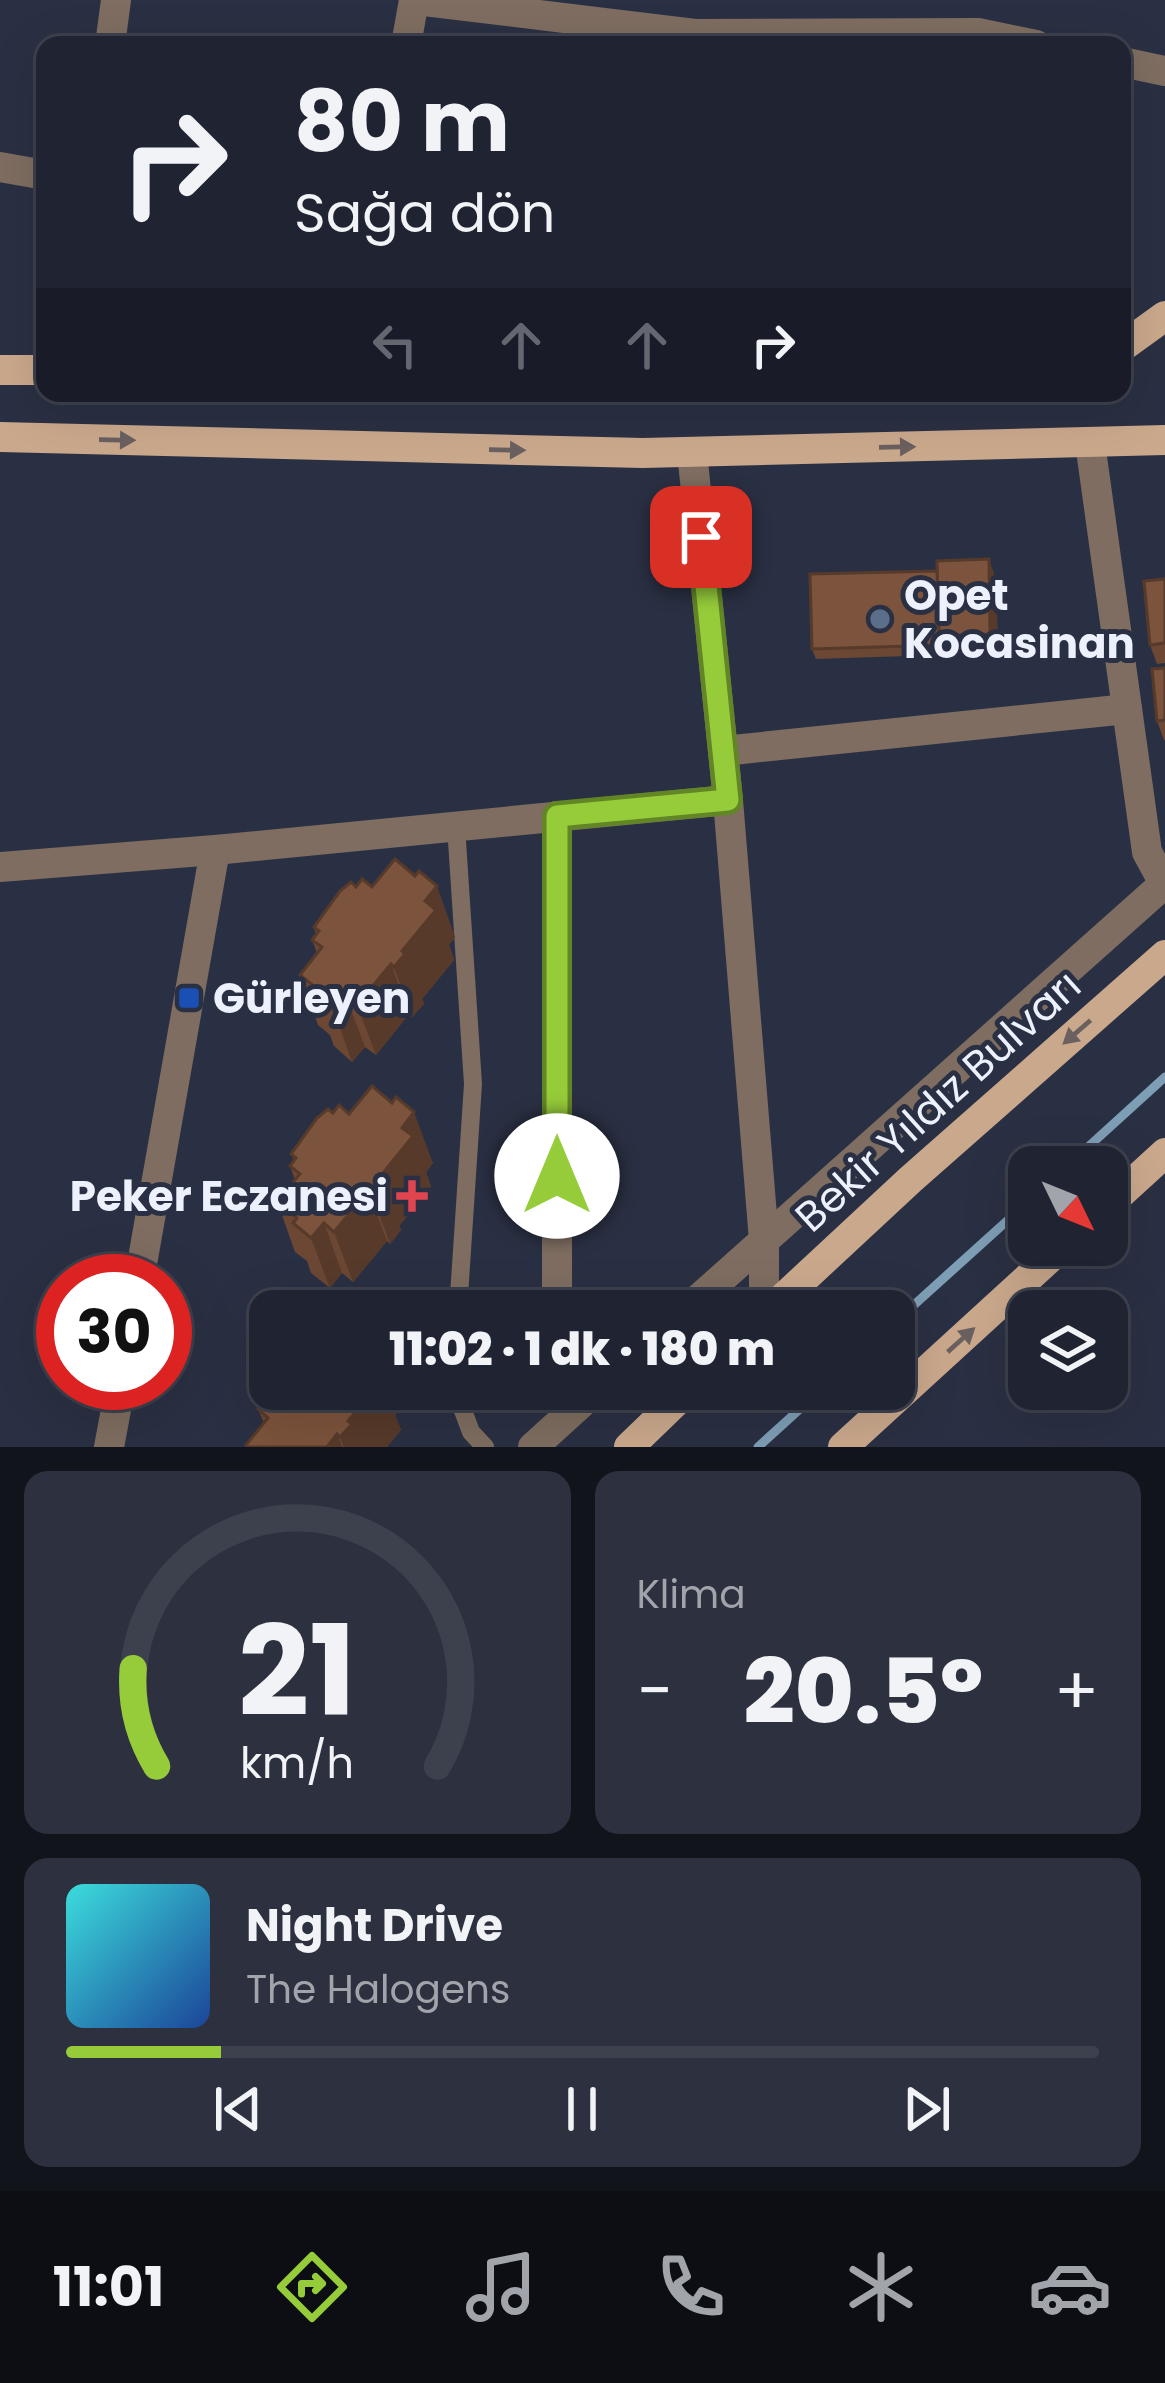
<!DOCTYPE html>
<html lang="tr">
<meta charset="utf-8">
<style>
:root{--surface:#202432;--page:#2d303e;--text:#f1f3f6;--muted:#a2a4ac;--line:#3d414d;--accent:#96cc3a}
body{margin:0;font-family:Poppins,sans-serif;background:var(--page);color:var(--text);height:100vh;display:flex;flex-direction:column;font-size:45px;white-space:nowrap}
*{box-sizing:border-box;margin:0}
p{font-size:39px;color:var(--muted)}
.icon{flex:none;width:66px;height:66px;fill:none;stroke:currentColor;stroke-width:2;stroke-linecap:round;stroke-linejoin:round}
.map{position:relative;height:1447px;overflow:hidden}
.sheet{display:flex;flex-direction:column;gap:24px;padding:24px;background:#12141c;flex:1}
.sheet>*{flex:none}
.top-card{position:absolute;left:36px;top:36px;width:1095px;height:366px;border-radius:24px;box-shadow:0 12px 48px #0002,0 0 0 3px var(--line);background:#202432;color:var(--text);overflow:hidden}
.needle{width:78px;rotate:133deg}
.controls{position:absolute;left:1008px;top:1146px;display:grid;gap:24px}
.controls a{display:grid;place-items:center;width:120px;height:120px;border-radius:24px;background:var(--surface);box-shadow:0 12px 48px #0002,0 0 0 3px var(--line);font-size:60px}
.speed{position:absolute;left:36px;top:1254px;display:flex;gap:24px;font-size:60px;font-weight:700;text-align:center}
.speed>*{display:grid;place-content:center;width:156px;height:156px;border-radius:50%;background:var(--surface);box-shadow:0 12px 48px #0002,0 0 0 3px var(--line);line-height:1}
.speed .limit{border:18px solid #d22;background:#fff;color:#111}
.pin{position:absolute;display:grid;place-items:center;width:102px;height:102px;color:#fff;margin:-51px;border-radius:24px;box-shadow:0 6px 18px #0006}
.me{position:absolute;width:132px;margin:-66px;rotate:0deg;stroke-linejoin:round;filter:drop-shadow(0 0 9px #0008)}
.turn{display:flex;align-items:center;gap:42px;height:252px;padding:0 60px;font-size:54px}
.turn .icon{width:156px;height:156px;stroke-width:2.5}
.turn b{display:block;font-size:84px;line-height:102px}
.lanes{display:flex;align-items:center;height:114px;padding:0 60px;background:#0003;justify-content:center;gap:60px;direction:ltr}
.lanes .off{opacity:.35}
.big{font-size:90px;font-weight:800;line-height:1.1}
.sheet .card{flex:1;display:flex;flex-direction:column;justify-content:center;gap:18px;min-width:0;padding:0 42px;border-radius:24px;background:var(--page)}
.sheet .dial{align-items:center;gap:0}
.dial svg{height:312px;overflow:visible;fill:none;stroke:var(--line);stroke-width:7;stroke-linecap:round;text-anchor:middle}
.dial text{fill:var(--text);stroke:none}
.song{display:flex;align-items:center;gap:36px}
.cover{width:144px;height:144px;border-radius:18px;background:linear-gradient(135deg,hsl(180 70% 55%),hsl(220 70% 35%))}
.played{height:12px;border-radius:6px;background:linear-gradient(90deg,var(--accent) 15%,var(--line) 15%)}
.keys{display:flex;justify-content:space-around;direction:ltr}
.heat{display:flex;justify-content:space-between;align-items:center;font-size:66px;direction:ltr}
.sheet .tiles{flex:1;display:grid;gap:24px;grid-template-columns:1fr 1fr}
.card:last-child{grid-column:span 2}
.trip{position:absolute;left:249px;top:1290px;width:666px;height:120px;border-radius:24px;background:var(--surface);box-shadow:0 12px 48px #0002,0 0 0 3px var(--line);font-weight:800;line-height:120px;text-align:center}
.tab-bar{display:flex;height:192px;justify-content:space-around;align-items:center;background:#0d0e14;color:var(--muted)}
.tab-bar .icon{width:84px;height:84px}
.tab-bar .on{color:var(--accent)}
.tab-bar b{font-size:54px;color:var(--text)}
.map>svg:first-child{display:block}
</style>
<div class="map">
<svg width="1165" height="1447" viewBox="0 0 1165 1447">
<rect width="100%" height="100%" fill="#2a3043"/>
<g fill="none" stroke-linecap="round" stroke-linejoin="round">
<g stroke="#7e9eb5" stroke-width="9">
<polyline points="1066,1167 1165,1077"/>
<polyline points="894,1323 1029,1201"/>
<polyline points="758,1447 822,1389"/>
</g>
<g stroke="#7e6d60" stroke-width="18">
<polyline points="456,826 473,1084 458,1311"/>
<polyline points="455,1389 471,1432 485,1447"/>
</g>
<g stroke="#7e6d60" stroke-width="30">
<polyline points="416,0 695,34 978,33 1036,45"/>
<polyline points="110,45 116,0"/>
<polyline points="406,45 414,0"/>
<polyline points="1122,62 1165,71"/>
<polyline points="0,167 45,175"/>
<polyline points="1090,443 1147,852 1165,885"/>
<polyline points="692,452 728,800 764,1240 764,1311"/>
<polyline points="723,751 1127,709"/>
<polyline points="0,867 215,850 728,800"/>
<polyline points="139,1281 215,850"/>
<polyline points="557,1311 557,816"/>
<polyline points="685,1311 1164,884"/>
<polyline points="109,1447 121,1383"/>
<polyline points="533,1447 597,1389"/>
</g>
<g stroke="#caa88c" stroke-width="30">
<polyline points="1122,347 1165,316"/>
<polyline points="0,370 45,370"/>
<polyline points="0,437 643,453 1165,440"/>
<polyline points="1107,1206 1165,1153"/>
<polyline points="769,1311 911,1179 1165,955"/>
<polyline points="629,1447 689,1389"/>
<polyline points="843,1447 1064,1245"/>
</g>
</g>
<g fill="#6b4734">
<polygon points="937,571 996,579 998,653 816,659 812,649"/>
<polygon points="1165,579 1165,663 1157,664 1150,645"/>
<polygon points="1165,668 1165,740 1164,740 1157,721"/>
<polygon points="356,887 372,887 455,937 449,945 454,960 422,999 424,1004 412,1017 409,1014 376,1055 365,1047 352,1062 334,1046 330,1035 318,1025 300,975 317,953 312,940 316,935 314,927"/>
<polygon points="333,1113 349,1114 433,1163 426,1172 431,1187 399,1226 401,1230 390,1244 387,1241 353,1282 342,1273 330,1288 311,1273 307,1261 295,1252 277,1201 295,1180 290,1166 294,1161 291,1154"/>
<polygon points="270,1389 395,1389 402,1407 395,1415 401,1430 387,1447 247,1447 246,1445 264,1423 258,1409 262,1405 260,1397"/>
</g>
<g fill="#573a2a">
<polygon points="989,559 996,579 998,653 990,634"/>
<polygon points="437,886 455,937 449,945 454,960 422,999 424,1004 412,1017 394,967 425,901"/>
<polygon points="391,964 409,1014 376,1055 357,1005"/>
<polygon points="346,997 365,1047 352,1062 334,1011"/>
<polygon points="414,1112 433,1163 426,1172 431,1187 399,1226 401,1230 390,1244 372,1194 402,1128"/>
<polygon points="368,1191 387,1241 353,1282 334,1232"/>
<polygon points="324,1223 342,1273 330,1288 311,1238"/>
<polygon points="375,1389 395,1389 402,1407 395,1415 401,1430 387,1447 344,1447 340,1437 348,1421"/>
<polygon points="337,1434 342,1447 327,1447"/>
</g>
<g fill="#7c533c" stroke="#573a2a" stroke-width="3">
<polygon points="989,559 990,634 939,636 937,561"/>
<polygon points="937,571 939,636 943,645 812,649 810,574"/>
<polygon points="1165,579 1165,643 1150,645 1144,581"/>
<polygon points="1165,668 1165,720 1157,721 1152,669"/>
<polygon points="395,859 415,876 419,871 437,886 425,901 436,910 402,951 405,954 394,967 391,964 357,1005 346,997 334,1011 316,996 320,991 300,975 322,947 312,940 319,931 314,927 340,891 351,882 356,887 362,879 372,887"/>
<polygon points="372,1086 392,1103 396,1097 414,1112 402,1128 413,1136 379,1178 383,1180 372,1194 368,1191 334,1232 324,1223 311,1238 293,1223 297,1218 277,1201 300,1174 290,1166 296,1158 291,1154 317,1118 328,1109 333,1113 339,1105 349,1114"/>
<polygon points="270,1383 270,1389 375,1389 348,1421 352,1424 340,1437 337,1434 327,1447 249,1447 246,1445 268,1418 258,1409 265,1402 260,1397"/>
</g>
<defs><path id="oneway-solid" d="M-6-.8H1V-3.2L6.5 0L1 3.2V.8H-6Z" transform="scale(3)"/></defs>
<g fill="#6a6060">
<use href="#oneway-solid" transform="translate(117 440) rotate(1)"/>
<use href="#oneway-solid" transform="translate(897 447) rotate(-1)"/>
<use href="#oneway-solid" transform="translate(507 450) rotate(1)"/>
<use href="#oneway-solid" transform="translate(1077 1032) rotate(139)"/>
<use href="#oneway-solid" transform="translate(961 1340) rotate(-42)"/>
</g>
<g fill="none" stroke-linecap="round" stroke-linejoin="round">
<g stroke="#628526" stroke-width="30">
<polyline id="route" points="557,1176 557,816 728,800 701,537"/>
</g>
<use href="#route" stroke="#96cc3a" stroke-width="21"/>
</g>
<circle fill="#5c6f8a" stroke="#2a3043" stroke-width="4.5" cx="880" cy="619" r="12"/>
<rect fill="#1a4fb4" stroke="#2a3043" stroke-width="4.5" x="177" y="986" width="24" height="24" rx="6"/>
<path fill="#e0444e" stroke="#2a3043" stroke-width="4.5" d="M406 1178h12v12h12v12h-12v12h-12v-12h-12v-12h12z"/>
<g text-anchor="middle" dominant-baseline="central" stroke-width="10" stroke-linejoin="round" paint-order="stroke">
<g font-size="42" font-weight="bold" fill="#edf1fd" stroke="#2a3043" text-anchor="start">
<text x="904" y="595">Opet<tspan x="904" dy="48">Kocasinan</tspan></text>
<text x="213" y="998">Gürleyen</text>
<text x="388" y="1196" text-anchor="end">Peker Eczanesi</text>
</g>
<g font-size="42" fill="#edf1fd" stroke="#2a3043">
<text transform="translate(938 1101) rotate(-42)">Bekir Yıldız Bulvarı</text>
</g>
</g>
</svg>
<div class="controls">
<a><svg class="needle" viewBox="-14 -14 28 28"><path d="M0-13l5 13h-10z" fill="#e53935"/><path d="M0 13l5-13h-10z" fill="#a2a4ac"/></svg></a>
<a><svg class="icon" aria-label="layers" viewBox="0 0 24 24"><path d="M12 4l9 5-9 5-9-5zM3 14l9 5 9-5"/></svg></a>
</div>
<div class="speed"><div class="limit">30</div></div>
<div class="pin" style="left:701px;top:537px;background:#d93025"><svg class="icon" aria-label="arrive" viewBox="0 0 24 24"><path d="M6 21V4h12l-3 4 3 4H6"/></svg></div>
<svg class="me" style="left:557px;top:1176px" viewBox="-20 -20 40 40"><circle r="19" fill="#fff"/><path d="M0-13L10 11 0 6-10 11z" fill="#96cc3a"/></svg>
<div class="trip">11:02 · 1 dk · 180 m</div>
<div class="top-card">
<div class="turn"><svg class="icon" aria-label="right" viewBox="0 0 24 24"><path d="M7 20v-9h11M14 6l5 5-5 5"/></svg><div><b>80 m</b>Sağa dön</div></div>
<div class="lanes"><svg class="icon off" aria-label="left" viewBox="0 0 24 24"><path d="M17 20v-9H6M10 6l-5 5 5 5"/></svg><svg class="icon off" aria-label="ahead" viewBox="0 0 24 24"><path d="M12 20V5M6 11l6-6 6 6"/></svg><svg class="icon off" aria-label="ahead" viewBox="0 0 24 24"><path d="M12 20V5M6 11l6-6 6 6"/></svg><svg class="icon" aria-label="right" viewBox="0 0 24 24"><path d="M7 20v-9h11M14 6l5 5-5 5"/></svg></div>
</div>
</div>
<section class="sheet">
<div class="tiles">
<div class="card dial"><svg viewBox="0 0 100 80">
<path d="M14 69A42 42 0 1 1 86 69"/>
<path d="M14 69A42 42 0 0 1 8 44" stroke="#96cc3a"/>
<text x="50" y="56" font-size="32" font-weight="700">21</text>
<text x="50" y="72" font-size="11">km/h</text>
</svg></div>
<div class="card"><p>Klima</p>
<div class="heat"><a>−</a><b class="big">20.5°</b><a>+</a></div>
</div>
<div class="card">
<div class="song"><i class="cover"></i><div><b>Night Drive</b><p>The Halogens</p></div></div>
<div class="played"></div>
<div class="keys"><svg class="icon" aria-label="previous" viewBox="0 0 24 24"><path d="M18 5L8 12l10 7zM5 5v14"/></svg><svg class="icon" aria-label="pause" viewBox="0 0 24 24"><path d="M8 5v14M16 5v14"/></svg><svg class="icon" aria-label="next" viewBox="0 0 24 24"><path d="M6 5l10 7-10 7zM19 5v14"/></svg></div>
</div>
</div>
</section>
<nav class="tab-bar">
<b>11:01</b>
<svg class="icon on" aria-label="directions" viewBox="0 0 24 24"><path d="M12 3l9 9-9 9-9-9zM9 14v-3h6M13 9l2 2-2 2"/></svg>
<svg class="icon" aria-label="music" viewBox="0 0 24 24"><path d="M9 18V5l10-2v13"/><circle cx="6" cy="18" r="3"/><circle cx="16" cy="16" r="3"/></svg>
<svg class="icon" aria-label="phone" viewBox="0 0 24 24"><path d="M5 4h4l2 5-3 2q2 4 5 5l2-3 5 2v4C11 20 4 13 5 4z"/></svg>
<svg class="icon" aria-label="climate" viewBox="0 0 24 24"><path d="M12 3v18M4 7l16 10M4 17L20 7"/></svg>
<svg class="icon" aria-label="car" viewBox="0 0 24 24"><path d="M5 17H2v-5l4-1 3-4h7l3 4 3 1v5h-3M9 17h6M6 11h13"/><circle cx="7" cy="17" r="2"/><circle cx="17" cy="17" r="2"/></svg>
</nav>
